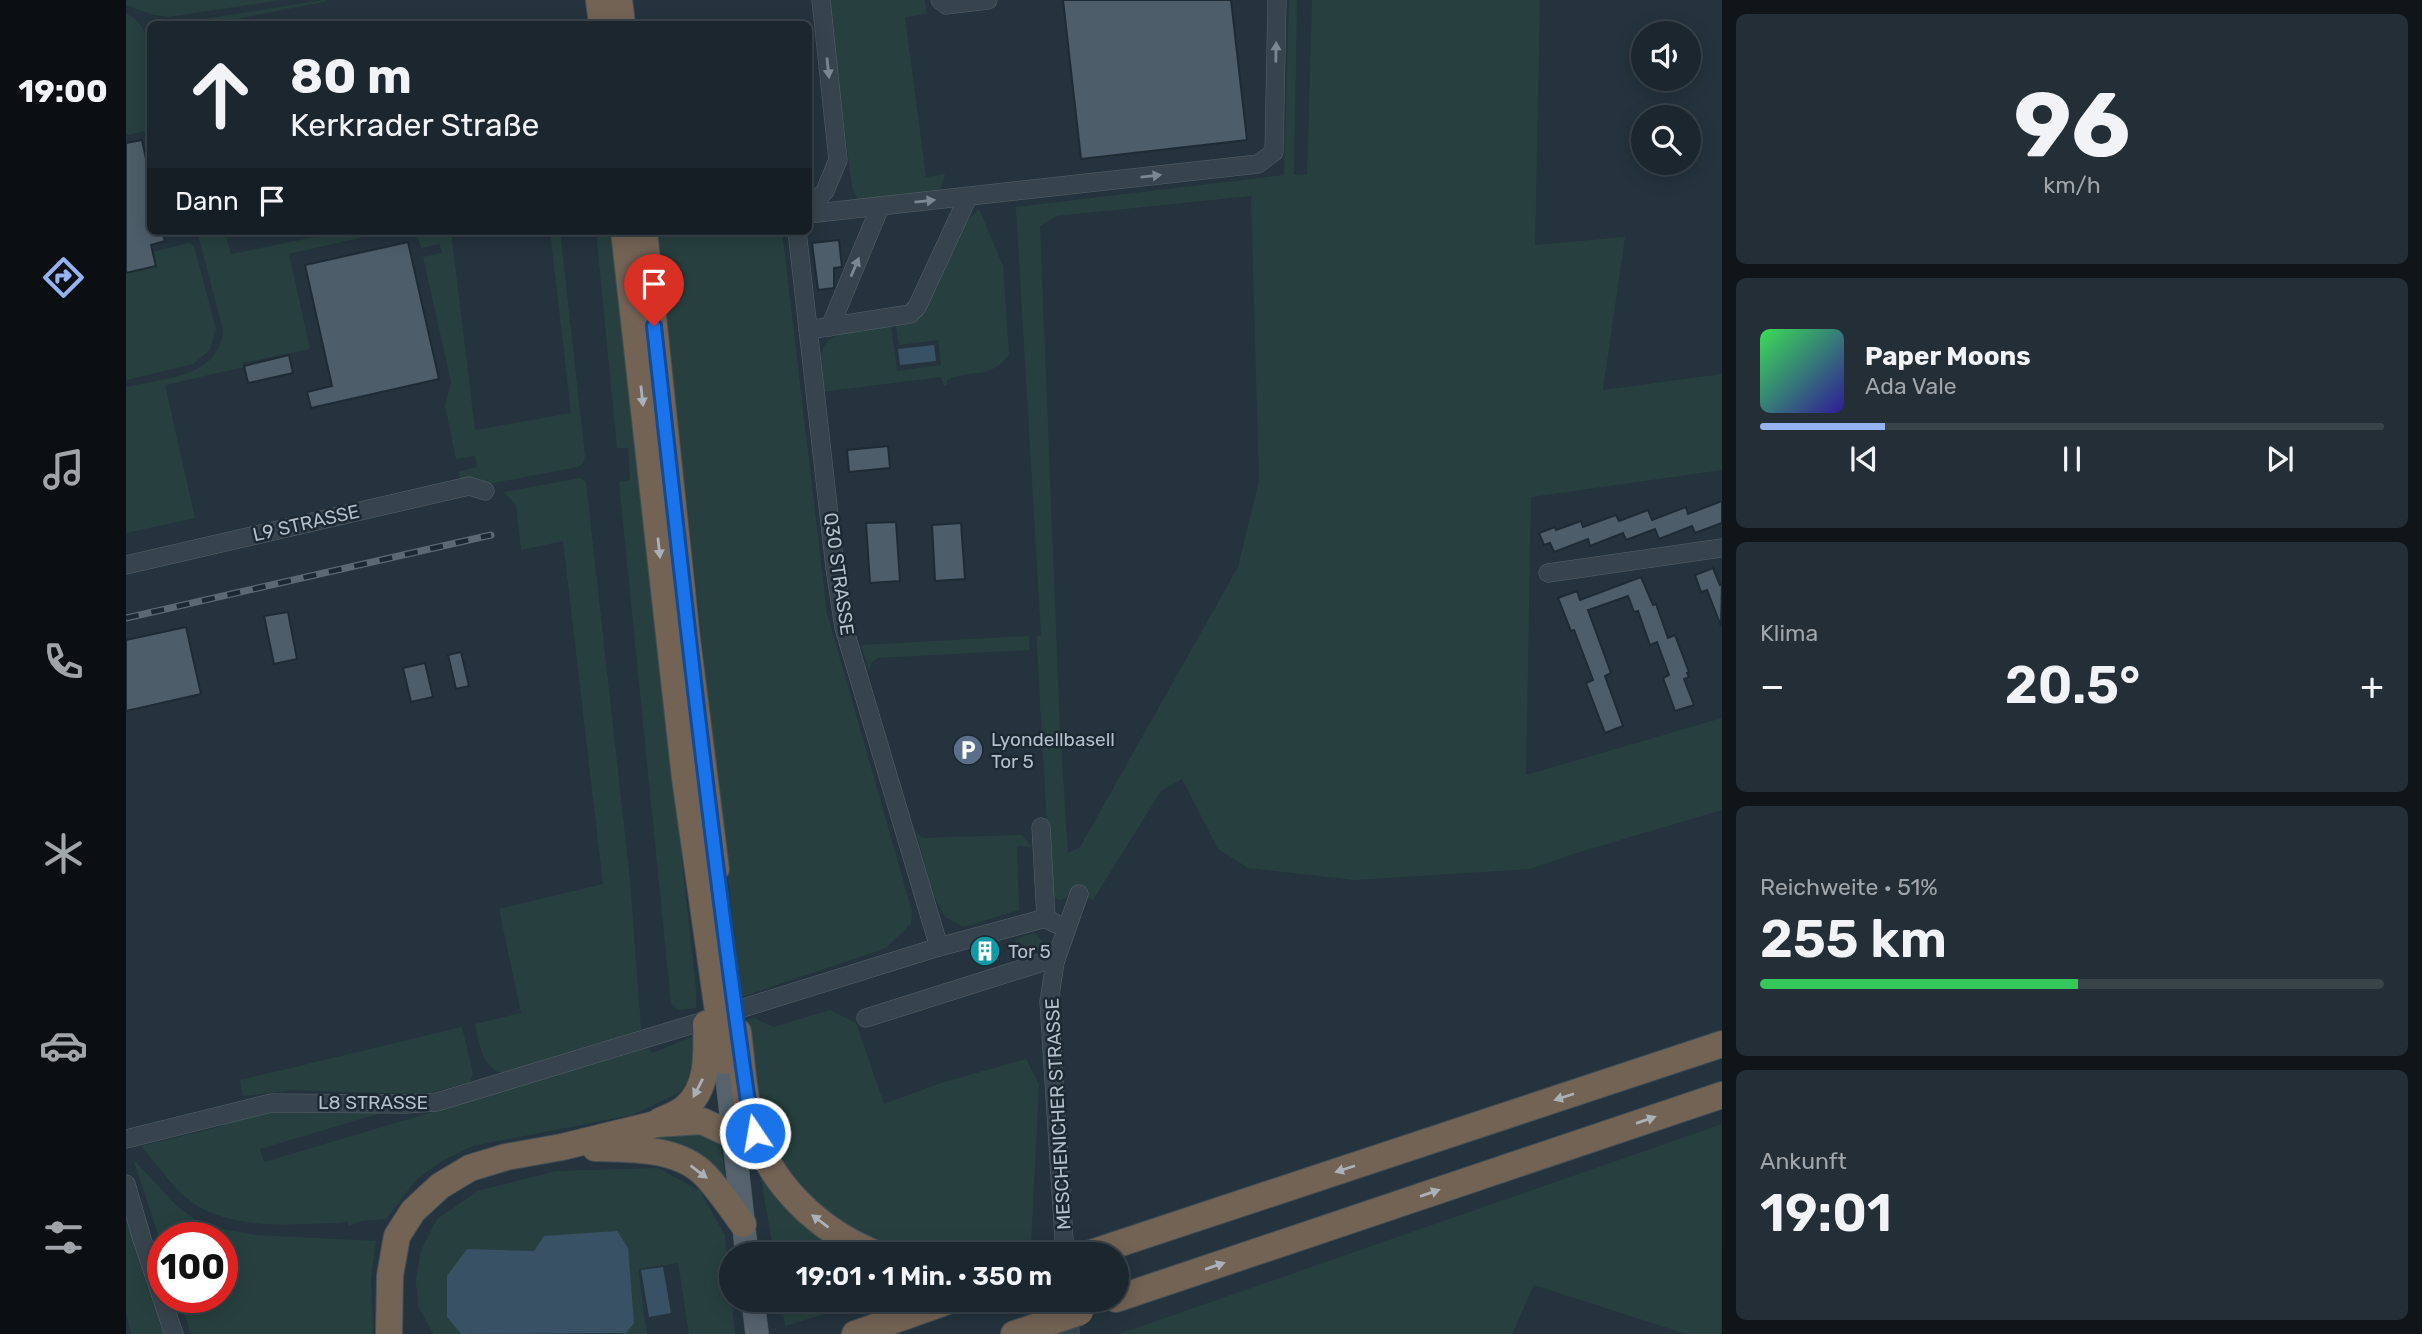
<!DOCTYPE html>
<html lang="de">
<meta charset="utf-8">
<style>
:root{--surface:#1b262e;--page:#242e36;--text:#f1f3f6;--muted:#a0a5aa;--line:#39434a;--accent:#95b2f1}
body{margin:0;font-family:Rubik,sans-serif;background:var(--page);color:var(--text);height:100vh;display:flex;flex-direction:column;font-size:26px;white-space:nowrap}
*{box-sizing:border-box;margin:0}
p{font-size:23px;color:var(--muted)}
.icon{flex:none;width:38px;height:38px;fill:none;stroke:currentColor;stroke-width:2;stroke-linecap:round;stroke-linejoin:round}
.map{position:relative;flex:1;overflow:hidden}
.drawer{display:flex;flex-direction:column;gap:14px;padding:14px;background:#0f1519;width:700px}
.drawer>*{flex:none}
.top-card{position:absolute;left:21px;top:21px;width:665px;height:214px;border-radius:10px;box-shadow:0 4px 18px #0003,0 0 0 2px var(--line);background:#1b262e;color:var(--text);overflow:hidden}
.buttons{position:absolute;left:1505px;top:21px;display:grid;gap:14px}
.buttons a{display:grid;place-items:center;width:70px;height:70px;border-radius:50%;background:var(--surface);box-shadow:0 4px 18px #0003,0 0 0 2px var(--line);font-size:35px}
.speed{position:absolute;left:21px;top:1222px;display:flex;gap:14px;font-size:35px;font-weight:700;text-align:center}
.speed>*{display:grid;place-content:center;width:91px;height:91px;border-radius:50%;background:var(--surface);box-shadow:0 4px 18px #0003,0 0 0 2px var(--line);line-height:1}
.speed .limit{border:10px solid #d22;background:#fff;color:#111}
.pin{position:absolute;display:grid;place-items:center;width:60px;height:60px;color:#fff;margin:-72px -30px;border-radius:50% 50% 50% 0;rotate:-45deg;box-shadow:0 0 7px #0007}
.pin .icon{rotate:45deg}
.me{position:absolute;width:77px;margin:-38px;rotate:348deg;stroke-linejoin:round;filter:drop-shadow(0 0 5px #0008)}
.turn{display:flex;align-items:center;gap:24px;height:147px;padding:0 28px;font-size:32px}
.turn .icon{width:91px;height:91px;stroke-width:2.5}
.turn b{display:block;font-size:49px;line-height:60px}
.then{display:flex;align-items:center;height:66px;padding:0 28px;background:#0003;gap:14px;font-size:26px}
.big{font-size:52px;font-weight:600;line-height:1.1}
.drawer .tile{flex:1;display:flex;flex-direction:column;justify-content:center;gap:10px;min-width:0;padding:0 24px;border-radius:10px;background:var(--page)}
.drawer .dial{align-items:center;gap:0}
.dial b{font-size:91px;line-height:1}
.song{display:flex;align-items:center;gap:21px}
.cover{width:84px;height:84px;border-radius:10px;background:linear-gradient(135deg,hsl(130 70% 55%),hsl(250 70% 35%))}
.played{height:7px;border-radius:4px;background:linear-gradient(90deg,var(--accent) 20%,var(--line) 20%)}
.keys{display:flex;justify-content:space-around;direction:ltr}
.heat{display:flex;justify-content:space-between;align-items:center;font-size:38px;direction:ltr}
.charge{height:10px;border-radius:5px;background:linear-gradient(90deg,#34c759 51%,var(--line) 0)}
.trip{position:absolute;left:593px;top:1242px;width:410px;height:70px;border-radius:35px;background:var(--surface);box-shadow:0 4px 18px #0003,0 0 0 2px var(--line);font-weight:600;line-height:70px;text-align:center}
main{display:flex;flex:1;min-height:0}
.dock{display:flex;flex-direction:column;width:126px;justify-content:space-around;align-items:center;background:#0b0f12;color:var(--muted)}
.dock .icon{width:49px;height:49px}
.dock .selected{color:var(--accent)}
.dock b{font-size:32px;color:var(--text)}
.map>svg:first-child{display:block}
</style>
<main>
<nav class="dock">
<b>19:00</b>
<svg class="icon selected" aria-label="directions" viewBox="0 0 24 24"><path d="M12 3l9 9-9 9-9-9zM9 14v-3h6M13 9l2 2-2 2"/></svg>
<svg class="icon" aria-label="music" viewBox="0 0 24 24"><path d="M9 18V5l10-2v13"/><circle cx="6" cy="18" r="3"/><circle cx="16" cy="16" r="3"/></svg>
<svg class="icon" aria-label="phone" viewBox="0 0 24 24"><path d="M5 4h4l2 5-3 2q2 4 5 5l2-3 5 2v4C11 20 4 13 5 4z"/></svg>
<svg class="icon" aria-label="climate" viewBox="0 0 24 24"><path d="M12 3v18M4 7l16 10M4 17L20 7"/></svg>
<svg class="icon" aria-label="car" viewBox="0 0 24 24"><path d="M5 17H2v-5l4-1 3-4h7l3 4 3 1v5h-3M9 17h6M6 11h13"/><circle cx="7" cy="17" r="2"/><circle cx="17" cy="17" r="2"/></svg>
<svg class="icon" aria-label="filters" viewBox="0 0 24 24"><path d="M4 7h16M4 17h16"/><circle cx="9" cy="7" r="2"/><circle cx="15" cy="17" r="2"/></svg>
</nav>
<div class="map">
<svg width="1596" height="1334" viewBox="0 0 1596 1334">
<rect width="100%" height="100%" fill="#24333d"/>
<g fill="#27403f" fill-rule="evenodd">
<polygon points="0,0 155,0 43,17 28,15 0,5"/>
<polygon points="198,0 202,1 85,24 25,24 24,22 46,24"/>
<polygon points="702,0 799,0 801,14 779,17 800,177 819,174 814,191 740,203 731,198 726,187"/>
<path d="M1163,0H1171L1168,175L1181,174L1186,0H1414L1409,245L1499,237L1477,390L1596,374V470L1405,497L1400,775L1596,718V810L1447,854L1404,869L1229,880L1122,868L1092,849L1056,779L1035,791L967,900L946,889L940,898L933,900L925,894L911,649V636L915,635L890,207L1158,175ZM1125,196L1133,481L1112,567L954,847L942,853L934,730L914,226L930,216Z"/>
<path d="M0,14C35,25 25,100 24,130L0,135Z"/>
<path d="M853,209L877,266L883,354C865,381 845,368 821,380V385L818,386L815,377L695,392C695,380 691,364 695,353C702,327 744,329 765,326L771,371L815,365L812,340L773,345L770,326L784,324L794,318L833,229Z"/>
<path d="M71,231H99L105,254L218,231H264L163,254L184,349L116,363L118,367L39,385L69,518L0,533V387C38,378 93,378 97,330Z"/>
<polygon points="290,231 325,231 349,430 445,413 424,231 434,231 459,456 457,463 452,467 362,484 353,479 335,481 332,472 351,467 349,456 330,459 319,405 325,382 297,257 316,253 313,244 295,248"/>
<polygon points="470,231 487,231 570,989 570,1008 552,1010 545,1003 493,482 504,480 502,448 491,448"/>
<polygon points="531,231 656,231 701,613 786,911 785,924 760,948 615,997"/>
<polygon points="63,243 68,246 90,329 84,350 67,364 0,380 0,273 27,252"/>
<path d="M454,478L460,482L504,880L515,1030L375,1073C356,1067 353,1042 349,1024L395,1013L373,909L477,884L437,541L395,550L390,505L378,492Z"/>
<polygon points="903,636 903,650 752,658 746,662 743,670 735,645"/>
<polygon points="790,831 796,838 896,835 907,847 891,846 893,910 838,927 819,917 806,892"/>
<polygon points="909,933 916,941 918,948 894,956 889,939"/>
<polygon points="704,1010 730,1023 758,1104 815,1083 900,1059 913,1084 905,1244 885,1250 808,1255 776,1243 772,1250 732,1237 687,1204 647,1150 628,1088 619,1021 628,1018 647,1027"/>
<polygon points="336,1027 347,1073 344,1082 311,1091 287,1094 165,1090 117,1096 114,1080"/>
<path d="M566,1037L567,1058L561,1080L556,1090L547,1096L506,1115L347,1146L316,1161L290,1180L260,1219L236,1221L222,1226V1221L214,1223C163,1224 98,1232 57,1195C42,1181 29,1162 15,1146L94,1127C131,1102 213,1111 258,1112L134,1149L138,1162L522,1048L526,1053Z"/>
<polygon points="1596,1124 1595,1334 1560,1334 1408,1285 1386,1334 993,1334"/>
<polygon points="553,1128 594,1137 599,1176 568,1155 512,1136"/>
<polygon points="7,1159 52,1207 70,1220 91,1228 130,1235 250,1241 245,1278 247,1334 65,1334 53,1297 96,1297 96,1237 37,1237 37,1249"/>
<polygon points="532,1168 574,1191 599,1235 609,1334 563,1334 552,1263 512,1269 521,1334 489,1334 500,1333 408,1251 341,1250 321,1317 335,1334 307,1334 292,1306 290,1280 294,1253 311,1219 352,1191 430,1171"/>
<polygon points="635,1178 692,1235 725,1255 648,1255"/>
<polygon points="0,1212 40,1334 5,1334 0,1312"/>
<polygon points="655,1300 746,1300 659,1326"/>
</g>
<g fill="#385164">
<polygon points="808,345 810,361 774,365 772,349"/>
<polygon points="491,1231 502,1248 508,1323 500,1333 335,1334 321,1317 321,1276 341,1249 408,1251 418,1236"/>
<polygon points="537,1267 545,1313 523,1317 515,1270"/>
</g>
<g fill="#4d5d69" stroke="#1f2b34" stroke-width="2">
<polygon points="937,0 1105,0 1121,140 955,159"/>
<polygon points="16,140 24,177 24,231 36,231 39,241 25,245 30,266 0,273 0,143"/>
<polygon points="713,240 716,267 708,268 708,288 692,290 686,243"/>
<polygon points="282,242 313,379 185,408 181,392 206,386 179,265"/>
<polygon points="163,355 167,373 122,383 118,366"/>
<polygon points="762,446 764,468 723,472 721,450"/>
<polygon points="1596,501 1596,523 1569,533 1566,526 1533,539 1529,529 1500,540 1497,533 1464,546 1462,539 1428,552 1424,543 1418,545 1413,533 1429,527 1430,530 1455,521 1457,527 1490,515 1493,521 1522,510 1526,520 1560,507 1562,514"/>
<polygon points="770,522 774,581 744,583 740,523"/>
<polygon points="835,523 839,579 809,581 806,525"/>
<polygon points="1587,568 1594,585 1596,584 1595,626 1581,590 1575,592 1569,575"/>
<polygon points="1515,577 1527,605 1530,604 1542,638 1549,635 1563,672 1561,673 1563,677 1558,679 1568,705 1549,711 1537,678 1543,675 1531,642 1524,645 1512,611 1508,612 1502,596 1462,610 1485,673 1479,676 1497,726 1479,733 1460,683 1467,680 1448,630 1445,631 1432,598 1451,591 1454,600"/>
<polygon points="162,612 171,659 148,664 138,616"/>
<polygon points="60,627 75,694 0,711 0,640"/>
<polygon points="335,652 343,686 330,689 322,655"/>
<polygon points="299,663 307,697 285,702 277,668"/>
</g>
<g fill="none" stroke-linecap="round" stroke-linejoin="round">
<g stroke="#56626b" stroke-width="19">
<g id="minor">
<polyline points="814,0 820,5 862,0"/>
<polyline points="682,210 699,191 712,160 695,0"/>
<polyline points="682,214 1132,164 1148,152 1151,0"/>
<polyline points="671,231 709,568 718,628 813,947"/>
<polyline points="704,327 754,207"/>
<polyline points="682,330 784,314 791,307 842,197"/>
<polyline points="0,565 343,486 359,491"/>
<polyline points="1422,573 1596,548"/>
<polyline points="915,827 920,918 930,924"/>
<polyline points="617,1008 813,947 920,918"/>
<polyline points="740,1018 917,962 929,962"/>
<polyline points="0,1139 145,1103 279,1104 311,1102 571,1023"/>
<polyline points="0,1184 16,1239 48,1334"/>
<polyline points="939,1255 923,1002 929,962 953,894"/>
<polyline points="942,1300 944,1334"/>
</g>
</g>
<g stroke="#445059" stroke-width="24">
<g id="major">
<polyline points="599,1061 621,1255"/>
<polyline points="627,1300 631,1334"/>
</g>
</g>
<g stroke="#434f58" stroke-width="28">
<g id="highway">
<polyline points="473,0 476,24"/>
<polyline points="493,0 496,24"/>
<polyline points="498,231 559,778 599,1061"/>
<polyline points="518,231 561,638 590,869"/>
<path d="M612,1032C616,1061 617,1091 624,1118C640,1182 693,1232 753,1255"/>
<path d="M534,1121C542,1117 552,1114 559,1108C583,1088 581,1052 580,1024"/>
<path d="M469,1148C505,1149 553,1147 580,1176C593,1190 605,1208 617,1224"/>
<polyline points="959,1255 1596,1044"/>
<polyline points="990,1299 1596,1095"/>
<polyline points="263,1334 264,1276 271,1236 287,1211 314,1186 344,1168 380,1157 436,1147 530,1124 576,1121 606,1135"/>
<polyline points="729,1334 825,1300"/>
<polyline points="888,1334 930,1320"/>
</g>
</g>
<use href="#minor" stroke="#38444d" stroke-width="18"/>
<use href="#major" stroke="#56636d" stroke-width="23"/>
<use href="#highway" stroke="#736355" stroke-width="26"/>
<g stroke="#5a6974" stroke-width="7">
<polyline id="rail" points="0,618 365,535"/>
</g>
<use href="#rail" stroke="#1d2932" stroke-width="4.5" stroke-dasharray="13" stroke-linecap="butt"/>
<g stroke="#434f58" stroke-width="28" stroke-linecap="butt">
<polyline id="highway-bridge" points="930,1320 954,1312"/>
</g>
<use href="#highway-bridge" stroke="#736355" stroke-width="26"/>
</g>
<defs><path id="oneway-solid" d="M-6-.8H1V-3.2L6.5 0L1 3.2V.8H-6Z" transform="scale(1.75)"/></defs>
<g fill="#7c8891">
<use href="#oneway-solid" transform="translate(1150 52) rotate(-89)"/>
<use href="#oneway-solid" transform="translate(702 68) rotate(84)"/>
<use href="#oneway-solid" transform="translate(1025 176) rotate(-6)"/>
<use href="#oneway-solid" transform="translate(799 201) rotate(-6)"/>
<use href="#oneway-solid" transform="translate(729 267) rotate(-67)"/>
</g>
<g fill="#aab1b8">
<use href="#oneway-solid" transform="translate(516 396) rotate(84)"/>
<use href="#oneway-solid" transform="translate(533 548) rotate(84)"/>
<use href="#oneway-solid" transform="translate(572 1088) rotate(117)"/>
<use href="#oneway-solid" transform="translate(1438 1097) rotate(162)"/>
<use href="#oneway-solid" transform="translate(1520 1120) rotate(-19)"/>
<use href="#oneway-solid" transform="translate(1219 1169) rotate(162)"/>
<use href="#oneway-solid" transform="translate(573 1172) rotate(37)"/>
<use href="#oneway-solid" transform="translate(1304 1193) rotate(-19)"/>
<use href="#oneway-solid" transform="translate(694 1221) rotate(-143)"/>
<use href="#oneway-solid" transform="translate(1089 1266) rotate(-19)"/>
</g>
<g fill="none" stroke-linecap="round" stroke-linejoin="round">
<g stroke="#114b97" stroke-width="18">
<path id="route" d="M528,326C557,590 586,853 624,1116L629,1133"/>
</g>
<use href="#route" stroke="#1a73e8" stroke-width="12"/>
</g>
<defs>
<g id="parking-disc" transform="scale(1.575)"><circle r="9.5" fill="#5c6f8a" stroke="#1d2932"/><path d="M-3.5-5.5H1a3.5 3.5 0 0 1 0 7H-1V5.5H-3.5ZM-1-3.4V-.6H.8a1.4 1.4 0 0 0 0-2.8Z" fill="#fff"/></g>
<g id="building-disc" transform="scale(1.575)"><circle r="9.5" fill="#0f9aa8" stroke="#1d2932"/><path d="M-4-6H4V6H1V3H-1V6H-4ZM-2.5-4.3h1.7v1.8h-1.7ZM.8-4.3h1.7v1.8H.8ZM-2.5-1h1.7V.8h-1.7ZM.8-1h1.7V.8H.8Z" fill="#fff"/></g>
</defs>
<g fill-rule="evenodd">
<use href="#parking-disc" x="842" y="750"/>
<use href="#building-disc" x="859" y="951"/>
</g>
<g text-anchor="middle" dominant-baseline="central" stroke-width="5" stroke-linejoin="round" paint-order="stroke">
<g font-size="19" fill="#b4bfc9" stroke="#1d2932">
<text transform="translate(180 523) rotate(-13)">L9 STRASSE</text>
<text transform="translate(713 574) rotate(82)">Q30 STRASSE</text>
<text x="247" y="1102">L8 STRASSE</text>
<text transform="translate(932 1114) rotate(-93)">MESCHENICHER STRASSE</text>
</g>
<g font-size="19" fill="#b4bfc9" stroke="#1d2932" text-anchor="start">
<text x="865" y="739">Lyondellbasell<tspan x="865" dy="22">Tor 5</tspan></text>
<text x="882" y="951">Tor 5</text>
</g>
</g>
</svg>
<div class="buttons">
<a><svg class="icon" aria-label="sound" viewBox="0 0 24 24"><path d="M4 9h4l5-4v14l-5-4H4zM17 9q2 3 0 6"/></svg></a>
<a><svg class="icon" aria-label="search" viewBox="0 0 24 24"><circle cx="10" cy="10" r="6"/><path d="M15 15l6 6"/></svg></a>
</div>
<div class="speed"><div class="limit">100</div></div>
<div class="pin" style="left:528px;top:326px;background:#d93025"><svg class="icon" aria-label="arrive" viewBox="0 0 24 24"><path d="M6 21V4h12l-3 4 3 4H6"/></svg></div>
<svg class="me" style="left:629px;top:1133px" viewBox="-20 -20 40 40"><circle r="17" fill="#1a73e8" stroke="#fff" stroke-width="3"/><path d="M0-11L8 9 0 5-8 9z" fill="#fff"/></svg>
<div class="trip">19:01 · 1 Min. · 350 m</div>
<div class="top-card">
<div class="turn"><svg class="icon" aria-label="ahead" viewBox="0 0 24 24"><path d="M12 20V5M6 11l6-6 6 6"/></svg><div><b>80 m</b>Kerkrader Straße</div></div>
<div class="then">Dann<svg class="icon" aria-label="arrive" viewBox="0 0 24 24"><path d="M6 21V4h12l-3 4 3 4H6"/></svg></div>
</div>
</div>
<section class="drawer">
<div class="tile dial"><b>96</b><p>km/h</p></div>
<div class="tile">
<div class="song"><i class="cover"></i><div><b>Paper Moons</b><p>Ada Vale</p></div></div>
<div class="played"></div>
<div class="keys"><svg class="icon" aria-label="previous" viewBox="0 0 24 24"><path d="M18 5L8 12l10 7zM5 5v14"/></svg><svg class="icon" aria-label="pause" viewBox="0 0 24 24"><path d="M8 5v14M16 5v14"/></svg><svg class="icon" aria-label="next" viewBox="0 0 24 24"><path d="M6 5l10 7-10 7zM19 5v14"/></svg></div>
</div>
<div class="tile"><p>Klima</p>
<div class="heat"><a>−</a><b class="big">20.5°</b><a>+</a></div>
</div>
<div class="tile"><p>Reichweite · 51%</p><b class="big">255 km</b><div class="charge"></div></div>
<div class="tile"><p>Ankunft</p><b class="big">19:01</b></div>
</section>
</main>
